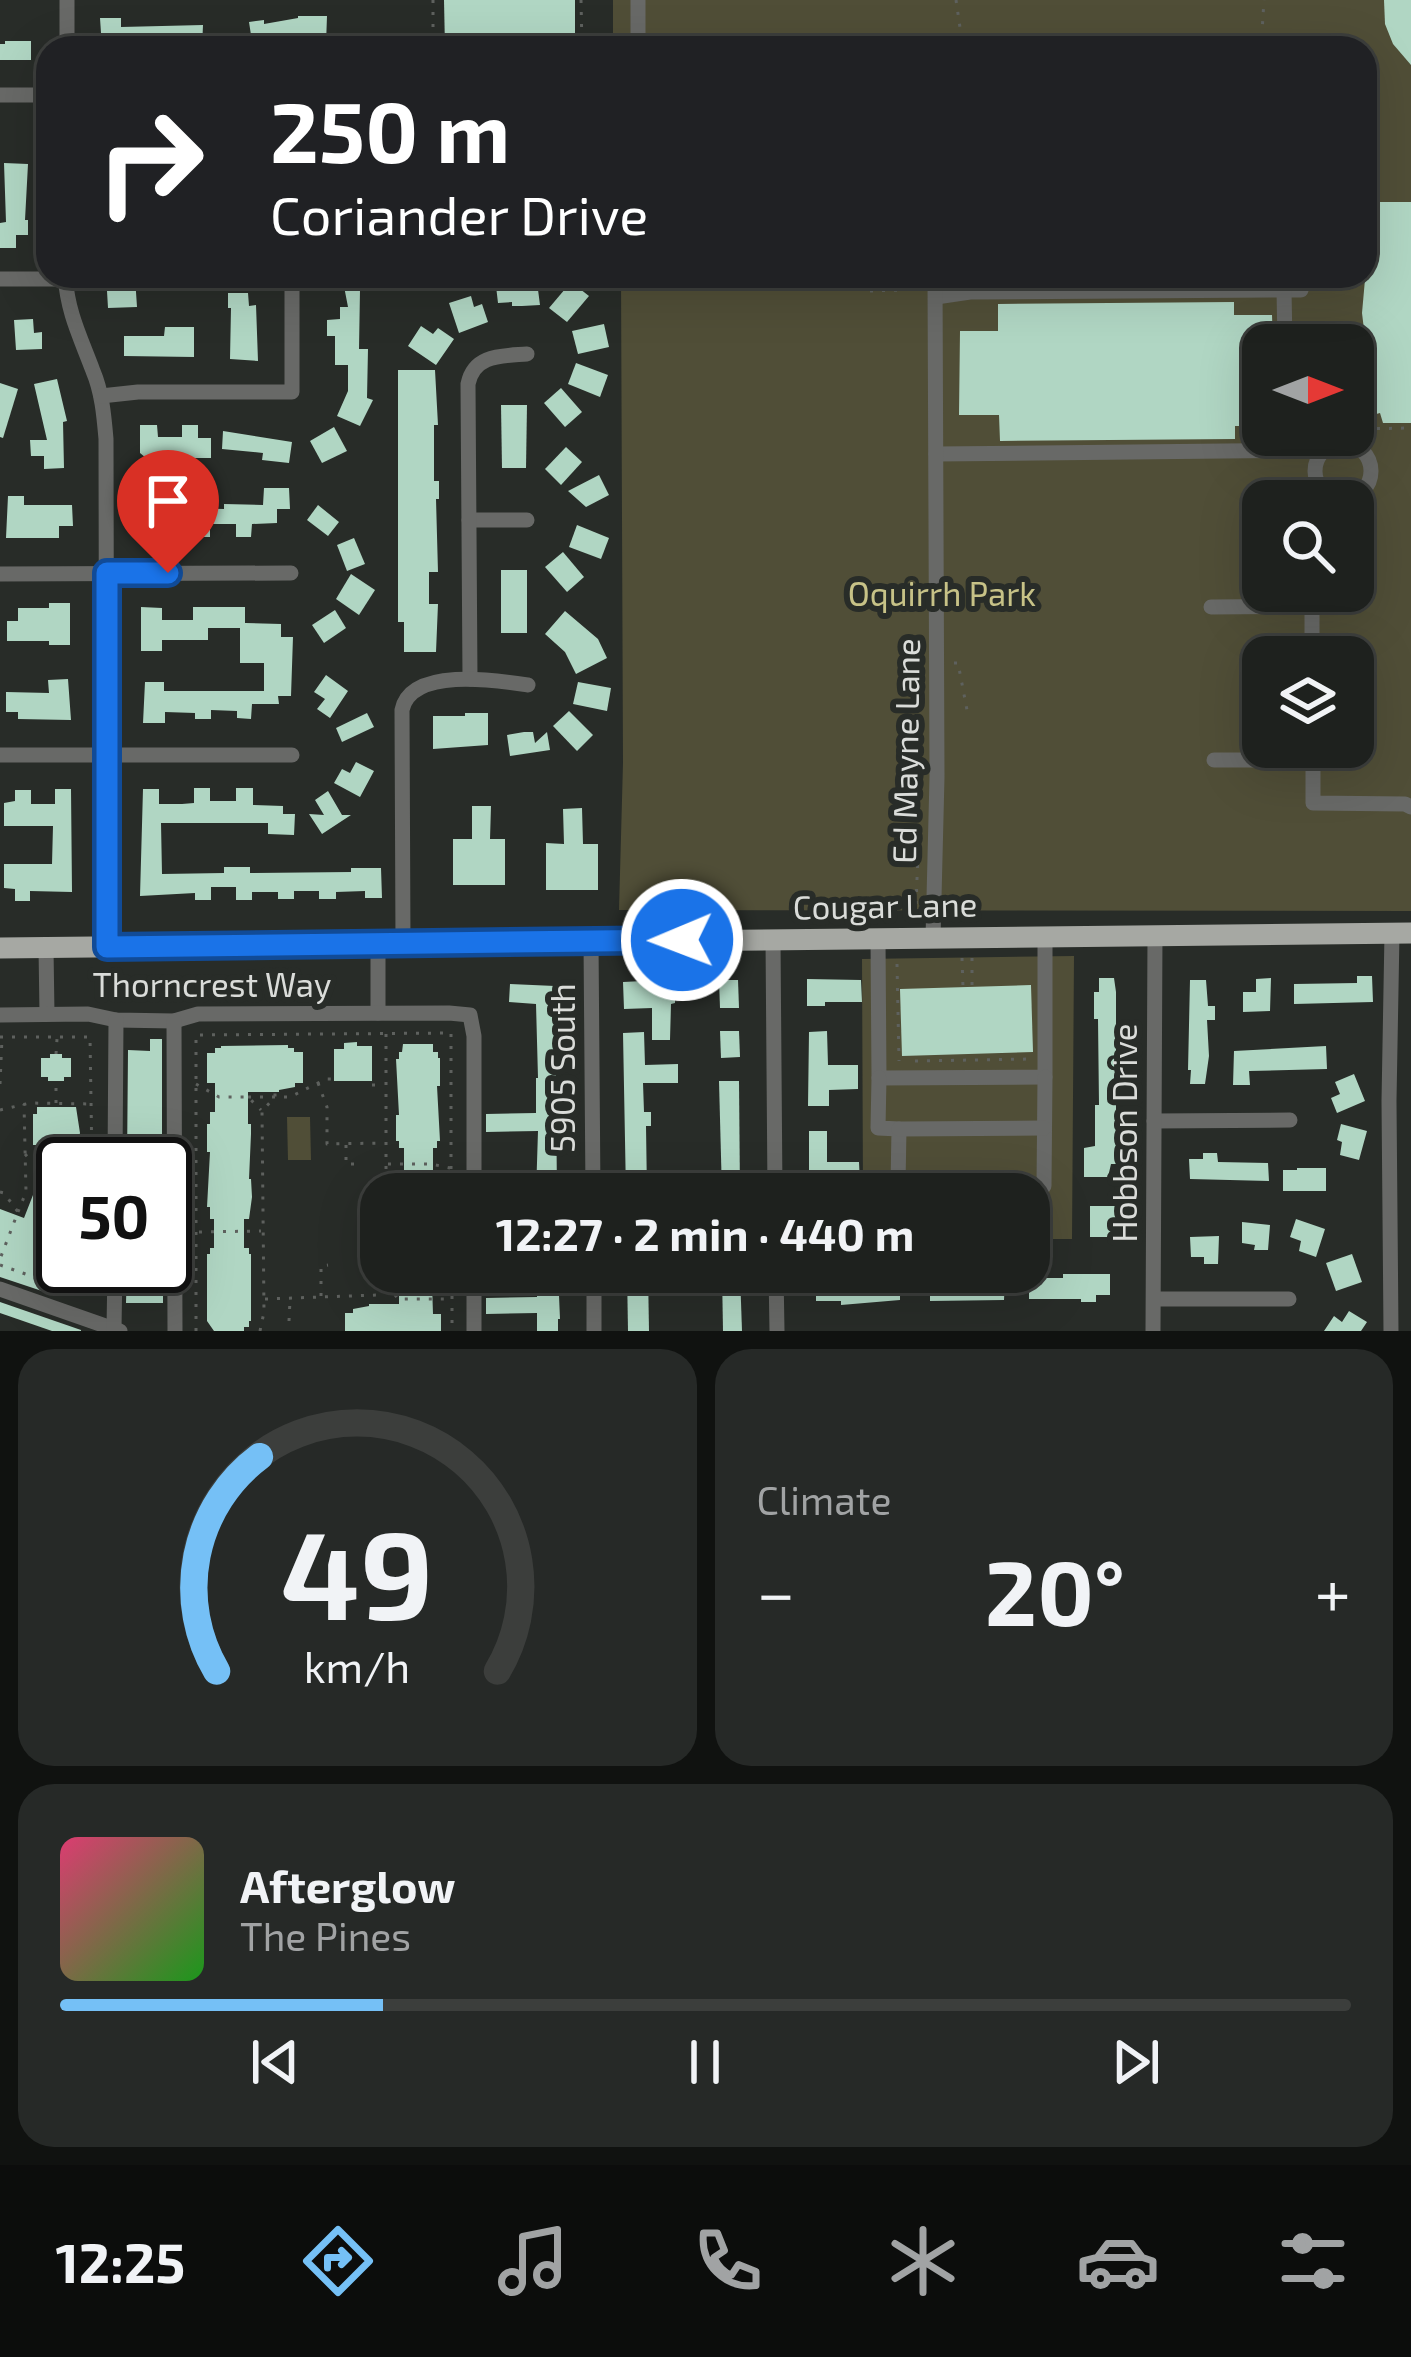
<!DOCTYPE html>
<meta charset="utf-8">
<style>
:root{--surface:#1e211e;--page:#262927;--text:#f1f3f6;--muted:#a1a3a4;--line:#3c3e3c;--accent:#75c0f6}
body{margin:0;font-family:"Exo 2",sans-serif;background:var(--page);color:var(--text);height:100vh;display:flex;flex-direction:column;font-size:45px;white-space:nowrap}
*{box-sizing:border-box;margin:0}
p{font-size:39px;color:var(--muted)}
.icon{flex:none;width:66px;height:66px;fill:none;stroke:currentColor;stroke-width:2;stroke-linecap:round;stroke-linejoin:round}
.map{position:relative;height:1331px;overflow:hidden}
.drawer{display:flex;flex-direction:column;gap:18px;padding:18px;background:#101210;flex:1}
.drawer>*{flex:none}
.banner{position:absolute;left:36px;top:36px;width:1341px;height:252px;border-radius:36px;box-shadow:0 12px 48px #0002,0 0 0 3px var(--line);background:#202124;color:#fff;overflow:hidden}
.needle{width:78px;rotate:90deg}
.controls{position:absolute;left:1242px;top:324px;display:grid;gap:24px}
.controls a{display:grid;place-items:center;width:132px;height:132px;border-radius:24px;background:var(--surface);box-shadow:0 12px 48px #0002,0 0 0 3px var(--line);font-size:60px}
.speed{position:absolute;left:36px;top:1137px;display:flex;gap:24px;font-size:60px;font-weight:700;text-align:center}
.speed>*{display:grid;place-content:center;width:156px;height:156px;border-radius:50%;background:var(--surface);box-shadow:0 12px 48px #0002,0 0 0 3px var(--line);line-height:1}
.speed .limit{border:6px solid #111;border-radius:18px;background:#fff;color:#111}
.pin{position:absolute;display:grid;place-items:center;width:102px;height:102px;color:#fff;margin:-123px -51px;border-radius:50% 50% 50% 0;rotate:-45deg;box-shadow:0 0 12px #0007}
.pin .icon{rotate:45deg}
.me{position:absolute;width:132px;margin:-66px;rotate:269deg;stroke-linejoin:round;filter:drop-shadow(0 0 9px #0008)}
.turn{display:flex;align-items:center;gap:42px;height:252px;padding:0 36px;font-size:54px}
.turn .icon{width:156px;height:156px;stroke-width:2.5}
.turn b{display:block;font-size:84px;line-height:102px}
.big{font-size:90px;font-weight:700;line-height:1.1}
.drawer .card{flex:1;display:flex;flex-direction:column;justify-content:center;gap:18px;min-width:0;padding:0 42px;border-radius:36px;background:var(--page)}
.drawer .dial{align-items:center;gap:0}
.dial svg{height:312px;overflow:visible;fill:none;stroke:var(--line);stroke-width:7;stroke-linecap:round;text-anchor:middle}
.dial text{fill:var(--text);stroke:none}
.song{display:flex;align-items:center;gap:36px}
.cover{width:144px;height:144px;border-radius:18px;background:linear-gradient(135deg,hsl(340 70% 55%),hsl(120 70% 35%))}
.played{height:12px;border-radius:6px;background:linear-gradient(90deg,var(--accent) 25%,var(--line) 25%)}
.keys{display:flex;justify-content:space-around;direction:ltr}
.heat{display:flex;justify-content:space-between;align-items:center;font-size:66px;direction:ltr}
.drawer .tiles{flex:1;display:grid;gap:18px;grid-template-columns:1fr 1fr}
.card:last-child{grid-column:span 2}
.trip{position:absolute;left:360px;top:1173px;width:690px;height:120px;border-radius:36px;background:var(--surface);box-shadow:0 12px 48px #0002,0 0 0 3px var(--line);font-weight:700;line-height:120px;text-align:center}
.tabs{display:flex;height:192px;justify-content:space-around;align-items:center;background:#0c0d0c;color:var(--muted)}
.tabs .icon{width:84px;height:84px}
.tabs .current{color:var(--accent)}
.tabs b{font-size:54px;color:var(--text)}
.map>svg:first-child{display:block}
</style>
<div class="map">
<svg width="1411" height="1331" viewBox="0 0 1411 1331">
<rect width="100%" height="100%" fill="#282c28"/>
<g fill="#504e37" fill-rule="evenodd">
<path d="M613,0H1411V911L619,910L623,763L621,276H1365V48H613ZM1263,345H1353V435H1263ZM1263,501H1353V591H1263ZM1263,657H1353V747H1263Z"/>
<polygon points="1074,956 1072,1239 1029,1239 1029,1194 863,1194 862,959"/>
<polygon points="310,1117 311,1160 288,1160 287,1117"/>
</g>
<g fill="#b0d6c3">
<polygon points="444,0 575,0 575,48 445,48"/>
<polygon points="1384,0 1411,0 1411,65 1393,44 1385,24"/>
<polygon points="298,16 327,16 326,44 282,42 253,48 249,22 264,20 264,24 298,18"/>
<polygon points="100,18 121,18 121,27 203,25 202,48 119,45 118,48 102,48"/>
<polygon points="5,41 31,41 31,60 0,60 0,44 5,44"/>
<polygon points="4,163 28,164 25,220 28,220 28,235 16,235 16,248 0,248 0,223 6,222"/>
<polygon points="1380,202 1411,202 1411,423 1383,423 1380,413 1369,416 1360,382 1370,379 1362,313 1368,246 1365,246 1365,210 1377,212"/>
<polygon points="342,276 361,276 363,290 360,290 359,349 368,349 367,398 373,400 360,426 337,416 348,391 348,365 335,365 335,336 327,336 327,320 340,319 340,307 348,307"/>
<polygon points="135,277 137,307 108,308 107,291 115,290 115,278"/>
<polygon points="537,282 540,305 522,306 512,306 512,302 498,303 496,286"/>
<polygon points="571,282 589,296 567,322 549,308"/>
<polygon points="228,293 248,293 249,306 256,305 258,361 230,359 231,308 228,308"/>
<polygon points="471,296 474,307 482,304 488,322 459,333 449,303"/>
<polygon points="1234,302 1234,315 1272,315 1273,345 1263,345 1263,426 1235,426 1235,439 1000,441 999,415 959,415 960,331 998,331 998,304"/>
<polygon points="33,319 34,333 42,332 42,349 16,350 14,320"/>
<polygon points="604,324 609,347 578,354 572,331"/>
<polygon points="421,326 433,334 438,328 454,339 436,365 408,346"/>
<polygon points="165,327 194,327 194,357 124,356 124,336 164,336"/>
<polygon points="576,363 608,375 600,397 568,384"/>
<polygon points="398,370 435,370 438,425 434,425 434,481 439,481 439,499 436,499 438,572 429,572 429,604 438,604 436,652 404,652 404,622 398,622"/>
<polygon points="57,379 67,421 63,422 64,468 44,469 44,456 31,456 30,440 47,440 34,384"/>
<polygon points="0,383 18,389 3,438 0,437"/>
<polygon points="561,388 582,412 565,427 544,403"/>
<polygon points="501,405 527,405 526,468 502,468"/>
<polygon points="140,425 157,425 158,437 182,437 182,425 198,425 198,438 211,438 211,458 146,458 140,453"/>
<polygon points="334,427 347,451 322,463 310,441"/>
<polygon points="223,431 292,442 289,463 262,460 263,453 222,449"/>
<polygon points="566,447 582,462 561,485 545,469"/>
<polygon points="599,475 609,495 586,507 568,491"/>
<polygon points="264,488 289,488 290,509 277,509 277,523 252,524 251,537 236,537 236,524 210,524 210,537 194,537 194,529 168,529 168,538 152,538 152,526 141,526 141,507 224,509 224,504 263,505"/>
<polygon points="8,496 24,496 24,505 72,505 73,526 59,526 59,538 6,538"/>
<polygon points="318,505 339,522 328,536 307,520"/>
<polygon points="577,525 609,538 601,559 569,547"/>
<polygon points="354,538 365,564 347,571 337,545"/>
<polygon points="563,552 584,577 567,592 545,567"/>
<rect x="501" y="570" width="26" height="63"/>
<polygon points="351,574 375,590 359,615 336,599"/>
<polygon points="49,603 70,603 70,645 49,645 49,641 7,641 7,621 18,621 18,608 49,608"/>
<polygon points="141,607 162,608 162,620 193,620 193,607 245,607 245,623 281,624 281,637 293,637 291,696 278,696 279,704 252,704 251,719 237,718 237,711 211,710 211,719 195,719 195,713 165,712 165,723 143,723 145,682 164,682 164,691 264,691 264,663 240,663 240,628 208,628 208,640 162,640 162,651 141,651"/>
<polygon points="335,610 346,628 324,643 312,625"/>
<polygon points="565,611 598,639 607,658 576,674 565,652 545,634"/>
<polygon points="326,675 348,691 330,718 317,709 325,699 314,692"/>
<polygon points="68,679 71,720 18,719 18,712 6,712 6,692 49,693 48,680"/>
<polygon points="578,682 611,688 607,711 573,704"/>
<polygon points="569,711 593,735 577,751 553,726"/>
<polygon points="367,713 374,727 342,742 336,728"/>
<polygon points="465,713 488,713 488,745 433,749 433,716 465,716"/>
<polygon points="524,732 533,732 535,743 547,732 550,750 510,756 507,735"/>
<polygon points="356,762 374,771 360,797 334,783 342,769 350,773"/>
<polygon points="194,788 210,788 210,801 236,801 236,788 253,788 253,805 283,806 283,814 295,814 294,835 268,834 268,823 161,823 162,874 224,873 224,867 250,867 250,873 351,872 351,868 381,868 382,898 365,898 365,891 336,892 336,899 319,899 319,891 294,891 294,899 278,899 278,892 252,892 252,900 236,900 236,887 211,887 211,900 195,900 195,893 140,896 143,789 159,789 159,804 182,804 194,803"/>
<polygon points="55,789 71,789 72,892 30,891 30,901 15,901 15,889 4,888 4,864 52,864 53,826 4,826 4,803 15,801 15,790 31,790 31,804 55,804"/>
<polygon points="328,791 342,815 351,815 322,834 309,814 324,815 315,800"/>
<polygon points="472,806 491,806 490,839 505,839 505,885 453,885 453,839 472,839"/>
<polygon points="582,808 583,844 598,844 598,890 546,890 546,843 564,844 563,809"/>
<polygon points="1357,976 1372,976 1373,1002 1294,1004 1294,984 1357,983"/>
<polygon points="1099,978 1114,978 1116,992 1116,1164 1111,1164 1108,1177 1084,1177 1084,1148 1095,1146 1095,1105 1099,1105 1098,1019 1094,1019 1094,992 1099,992"/>
<polygon points="1271,978 1270,1011 1243,1012 1243,992 1256,992 1256,979"/>
<polygon points="807,979 861,980 862,1002 825,1002 825,1006 807,1006"/>
<polygon points="719,980 738,980 739,1008 720,1008"/>
<polygon points="1190,980 1206,980 1208,1006 1215,1006 1215,1020 1207,1020 1209,1056 1205,1084 1190,1084 1191,1070 1188,1070"/>
<polygon points="643,981 643,985 675,984 675,1003 671,1004 670,1040 652,1040 652,1008 624,1009 623,982"/>
<polygon points="510,984 555,986 557,1194 536,1194 538,1131 486,1132 486,1114 536,1113 536,1078 538,1078 536,1004 509,1002"/>
<polygon points="1031,985 1033,1052 902,1056 900,989"/>
<polygon points="720,1031 739,1031 740,1057 721,1058"/>
<polygon points="827,1031 828,1065 858,1065 858,1089 829,1090 829,1106 808,1106 809,1032"/>
<polygon points="644,1032 645,1065 678,1064 678,1083 643,1083 644,1112 651,1112 651,1126 646,1126 647,1194 626,1194 623,1033"/>
<polygon points="150,1039 162,1039 162,1164 127,1164 128,1050 150,1051"/>
<polygon points="357,1042 357,1046 372,1046 372,1081 334,1081 334,1049 344,1049 344,1043"/>
<polygon points="403,1044 433,1044 433,1052 438,1052 438,1058 440,1058 440,1086 437,1086 440,1141 437,1141 437,1148 433,1148 433,1177 437,1177 437,1194 398,1194 398,1176 404,1176 404,1148 399,1148 399,1141 396,1141 396,1115 399,1115 396,1059 399,1059 399,1052 402,1052"/>
<polygon points="288,1045 288,1048 294,1048 294,1052 303,1052 303,1083 295,1083 295,1087 279,1090 279,1092 248,1092 248,1124 251,1124 251,1134 249,1179 251,1179 252,1197 249,1219 244,1219 244,1248 249,1248 249,1254 251,1254 251,1321 249,1321 249,1327 244,1327 244,1331 214,1331 207,1321 207,1254 210,1254 210,1248 214,1248 214,1219 210,1219 210,1207 207,1207 210,1152 207,1152 207,1124 210,1124 210,1112 215,1112 215,1083 207,1083 207,1053 215,1053 215,1048 221,1048 221,1046"/>
<polygon points="1326,1046 1327,1069 1249,1071 1250,1085 1233,1085 1234,1051"/>
<polygon points="50,1054 62,1054 62,1058 71,1058 71,1077 64,1077 64,1081 48,1081 48,1077 41,1077 41,1058 50,1058"/>
<polygon points="1354,1074 1365,1101 1337,1113 1331,1098 1340,1094 1335,1082"/>
<polygon points="719,1081 739,1081 740,1194 722,1194"/>
<polygon points="37,1107 76,1107 80,1133 75,1151 38,1151 38,1145 33,1145 33,1114 37,1114"/>
<polygon points="1341,1124 1367,1131 1359,1160 1340,1155 1342,1142 1337,1140"/>
<polygon points="809,1131 827,1131 827,1162 859,1162 860,1184 831,1184 831,1194 809,1194"/>
<polygon points="1203,1153 1217,1153 1218,1162 1268,1163 1269,1181 1190,1179 1189,1159 1203,1159"/>
<polygon points="1297,1168 1326,1168 1326,1191 1283,1191 1283,1170 1297,1170"/>
<polygon points="46,1179 63,1185 63,1260 59,1271 56,1270 54,1275 51,1274 45,1292 0,1277 0,1209 24,1218 33,1195 37,1196 41,1184 44,1185"/>
<polygon points="1090,1206 1116,1206 1116,1221 1111,1222 1112,1237 1090,1237"/>
<polygon points="1296,1219 1325,1229 1316,1257 1299,1251 1301,1241 1290,1237"/>
<polygon points="1242,1222 1270,1225 1268,1250 1254,1250 1255,1245 1242,1243"/>
<polygon points="1219,1236 1218,1264 1204,1264 1204,1257 1191,1257 1190,1237"/>
<polygon points="1352,1254 1362,1282 1336,1291 1326,1263"/>
<polygon points="127,1266 163,1266 163,1303 126,1303"/>
<polygon points="399,1272 438,1272 438,1284 432,1284 433,1314 441,1314 441,1331 345,1331 345,1313 353,1313 353,1309 369,1306 369,1304 399,1304"/>
<polygon points="537,1272 558,1272 560,1319 558,1319 558,1331 537,1331 537,1313 486,1314 486,1298 537,1297"/>
<polygon points="627,1272 648,1272 649,1331 628,1331"/>
<polygon points="722,1273 740,1273 742,1331 723,1331"/>
<polygon points="1063,1274 1110,1274 1110,1295 1096,1295 1096,1302 1081,1302 1081,1299 1029,1299 1029,1278 1063,1278"/>
<polygon points="841,1277 900,1279 900,1300 841,1305 841,1301 816,1301 816,1279"/>
<polygon points="944,1277 1005,1279 1004,1300 930,1301 930,1280 944,1279"/>
<polygon points="0,1302 81,1330 81,1331 52,1331 0,1313"/>
<polygon points="1349,1311 1367,1322 1361,1331 1324,1331 1334,1316 1342,1322"/>
</g>
<g fill="none" stroke-linecap="round" stroke-linejoin="round">
<g stroke="#5e615e" stroke-width="3" stroke-dasharray="3 9" stroke-linecap="butt">
<polyline points="433,0 433,48"/>
<polyline points="581,0 582,48"/>
<polyline points="956,0 963,48"/>
<polyline points="1261,48 1264,0"/>
<polyline points="870,291 902,290 902,276"/>
<polyline points="1353,429 1411,428"/>
<polyline points="954,663 958,663 967,710 972,710"/>
<polyline points="916,904 919,829"/>
<polyline points="962,958 963,987"/>
<polyline points="972,958 972,987"/>
<polyline points="897,964 899,1061"/>
<polyline points="386,1034 386,1194"/>
<polyline points="0,1037 90,1037 92,1164"/>
<polyline points="56,1054 57,1039"/>
<polyline points="915,1061 1031,1059"/>
<polyline points="318,1083 327,1107 327,1144 383,1143"/>
<polyline points="0,1084 2,1038"/>
<polyline points="196,1084 219,1097 248,1097 261,1110"/>
<polyline points="372,1085 384,1085"/>
<polyline points="248,1097 290,1097 326,1079 334,1079"/>
<polyline points="56,1103 56,1081"/>
<polyline points="0,1110 30,1103 92,1104"/>
<polyline points="346,1145 346,1164 356,1164"/>
<polyline points="25,1154 32,1162 89,1163"/>
<polyline points="388,1164 431,1164 450,1168"/>
<polyline points="0,1192 4,1193 18,1212 0,1259"/>
<polyline points="18,1212 26,1192 24,1104"/>
<polyline points="199,1232 261,1231"/>
<polyline points="0,1265 88,1296 92,1293 92,1266"/>
<polyline points="452,1272 452,1331"/>
<polyline points="388,1285 398,1299 452,1299"/>
<polyline points="321,1296 321,1266 328,1265"/>
<polyline points="265,1299 377,1295 385,1288 387,1272"/>
<polyline points="289,1321 290,1300"/>
<polyline points="196,1331 196,1035 451,1033 451,1194"/>
<polyline points="260,1331 264,1312 262,1111 275,1097 275,1092"/>
</g>
<g stroke="#686967" stroke-width="15">
<polyline points="67,48 67,0"/>
<polyline points="638,48 638,0"/>
<polyline points="0,95 48,95"/>
<polyline points="1365,191 1371,191"/>
<path d="M65,276C68,314 80,336 93,371C102,392 104,416 106,439L107,947"/>
<polyline points="0,279 65,279"/>
<polyline points="1284,290 1301,290 1305,276"/>
<polyline points="936,297 970,292 1284,290 1285,345"/>
<polyline points="101,396 138,392 292,392 292,277"/>
<circle cx="1343" cy="471" r="28"/>
<polyline points="936,454 1313,450 1320,455"/>
<polyline points="469,520 527,520"/>
<polyline points="0,574 291,573"/>
<polyline points="1312,591 1312,657"/>
<polyline points="1211,607 1312,606"/>
<path d="M470,679L468,384C474,354 502,356 527,354"/>
<polyline points="1313,747 1313,803 1405,804 1411,807"/>
<polyline points="0,755 292,755"/>
<polyline points="1214,760 1313,760"/>
<polyline points="933,938 937,777 935,276"/>
<polyline points="773,939 775,1194"/>
<polyline points="878,939 879,1078 1045,1077 1045,936"/>
<polyline points="591,941 593,1194"/>
<polyline points="378,943 378,1013"/>
<path d="M403,943L402,710C411,667 495,680 528,685"/>
<polyline points="46,948 47,1014"/>
<polyline points="0,1015 88,1014 116,1020 174,1021 198,1014 449,1013 470,1015 474,1036 474,1194"/>
<polyline points="174,1021 175,1331"/>
<polyline points="879,1078 878,1128 899,1129 898,1184 1044,1186 1045,1077"/>
<polyline points="1154,1121 1290,1120"/>
<polyline points="899,1129 1044,1128"/>
<polyline points="115,1164 116,1020"/>
<polyline points="474,1272 474,1331"/>
<polyline points="594,1272 594,1331"/>
<polyline points="776,1272 777,1331"/>
<polyline points="0,1289 120,1331"/>
<polyline points="1154,1299 1289,1299"/>
<polyline points="114,1329 115,1266"/>
<polyline points="1153,1331 1155,935"/>
<polyline points="1391,1331 1389,1101 1392,933"/>
</g>
<polyline stroke="#a6a8a3" stroke-width="21" points="0,948 1411,933"/>
</g>
<g fill="none" stroke-linecap="round" stroke-linejoin="round">
<g stroke="#114b97" stroke-width="30">
<polyline id="route" points="168,573 107,573 107,947 682,940"/>
</g>
<use href="#route" stroke="#1a73e8" stroke-width="21"/>
</g>
<g text-anchor="middle" dominant-baseline="central" stroke-width="12" stroke-linejoin="round" paint-order="stroke">
<g font-size="33" fill="#c7c287" stroke="#282c28">
<text x="942" y="593">Oquirrh Park</text>
</g>
<g font-size="33" fill="#dadcd9" stroke="#282c28">
<text transform="translate(905 751) rotate(-89)">Ed Mayne Lane</text>
<text transform="translate(885 905) rotate(-1)">Cougar Lane</text>
<text x="212" y="984">Thorncrest Way</text>
<text transform="translate(562 1068) rotate(-90)">5905 South</text>
<text transform="translate(1124 1133) rotate(-90)">Hobbson Drive</text>
</g>
</g>
</svg>
<div class="controls">
<a><svg class="needle" viewBox="-14 -14 28 28"><path d="M0-13l5 13h-10z" fill="#e53935"/><path d="M0 13l5-13h-10z" fill="#a1a3a4"/></svg></a>
<a><svg class="icon" aria-label="search" viewBox="0 0 24 24"><circle cx="10" cy="10" r="6"/><path d="M15 15l6 6"/></svg></a>
<a><svg class="icon" aria-label="layers" viewBox="0 0 24 24"><path d="M12 4l9 5-9 5-9-5zM3 14l9 5 9-5"/></svg></a>
</div>
<div class="speed"><div class="limit">50</div></div>
<div class="pin" style="left:168px;top:573px;background:#d93025"><svg class="icon" aria-label="arrive" viewBox="0 0 24 24"><path d="M6 21V4h12l-3 4 3 4H6"/></svg></div>
<svg class="me" style="left:682px;top:940px" viewBox="-20 -20 40 40"><circle r="17" fill="#1a73e8" stroke="#fff" stroke-width="3"/><path d="M0-11L8 9 0 5-8 9z" fill="#fff"/></svg>
<div class="trip">12:27 · 2 min · 440 m</div>
<div class="banner">
<div class="turn"><svg class="icon" aria-label="right" viewBox="0 0 24 24"><path d="M7 20v-9h11M14 6l5 5-5 5"/></svg><div><b>250 m</b>Coriander Drive</div></div>
</div>
</div>
<section class="drawer">
<div class="tiles">
<div class="card dial"><svg viewBox="0 0 100 80">
<path d="M14 69A42 42 0 1 1 86 69"/>
<path d="M14 69A42 42 0 0 1 25 14" stroke="#75c0f6"/>
<text x="50" y="56" font-size="32" font-weight="700">49</text>
<text x="50" y="72" font-size="11">km/h</text>
</svg></div>
<div class="card"><p>Climate</p>
<div class="heat"><a>−</a><b class="big">20°</b><a>+</a></div>
</div>
<div class="card">
<div class="song"><i class="cover"></i><div><b>Afterglow</b><p>The Pines</p></div></div>
<div class="played"></div>
<div class="keys"><svg class="icon" aria-label="previous" viewBox="0 0 24 24"><path d="M18 5L8 12l10 7zM5 5v14"/></svg><svg class="icon" aria-label="pause" viewBox="0 0 24 24"><path d="M8 5v14M16 5v14"/></svg><svg class="icon" aria-label="next" viewBox="0 0 24 24"><path d="M6 5l10 7-10 7zM19 5v14"/></svg></div>
</div>
</div>
</section>
<nav class="tabs">
<b>12:25</b>
<svg class="icon current" aria-label="directions" viewBox="0 0 24 24"><path d="M12 3l9 9-9 9-9-9zM9 14v-3h6M13 9l2 2-2 2"/></svg>
<svg class="icon" aria-label="music" viewBox="0 0 24 24"><path d="M9 18V5l10-2v13"/><circle cx="6" cy="18" r="3"/><circle cx="16" cy="16" r="3"/></svg>
<svg class="icon" aria-label="phone" viewBox="0 0 24 24"><path d="M5 4h4l2 5-3 2q2 4 5 5l2-3 5 2v4C11 20 4 13 5 4z"/></svg>
<svg class="icon" aria-label="climate" viewBox="0 0 24 24"><path d="M12 3v18M4 7l16 10M4 17L20 7"/></svg>
<svg class="icon" aria-label="car" viewBox="0 0 24 24"><path d="M5 17H2v-5l4-1 3-4h7l3 4 3 1v5h-3M9 17h6M6 11h13"/><circle cx="7" cy="17" r="2"/><circle cx="17" cy="17" r="2"/></svg>
<svg class="icon" aria-label="filters" viewBox="0 0 24 24"><path d="M4 7h16M4 17h16"/><circle cx="9" cy="7" r="2"/><circle cx="15" cy="17" r="2"/></svg>
</nav>
